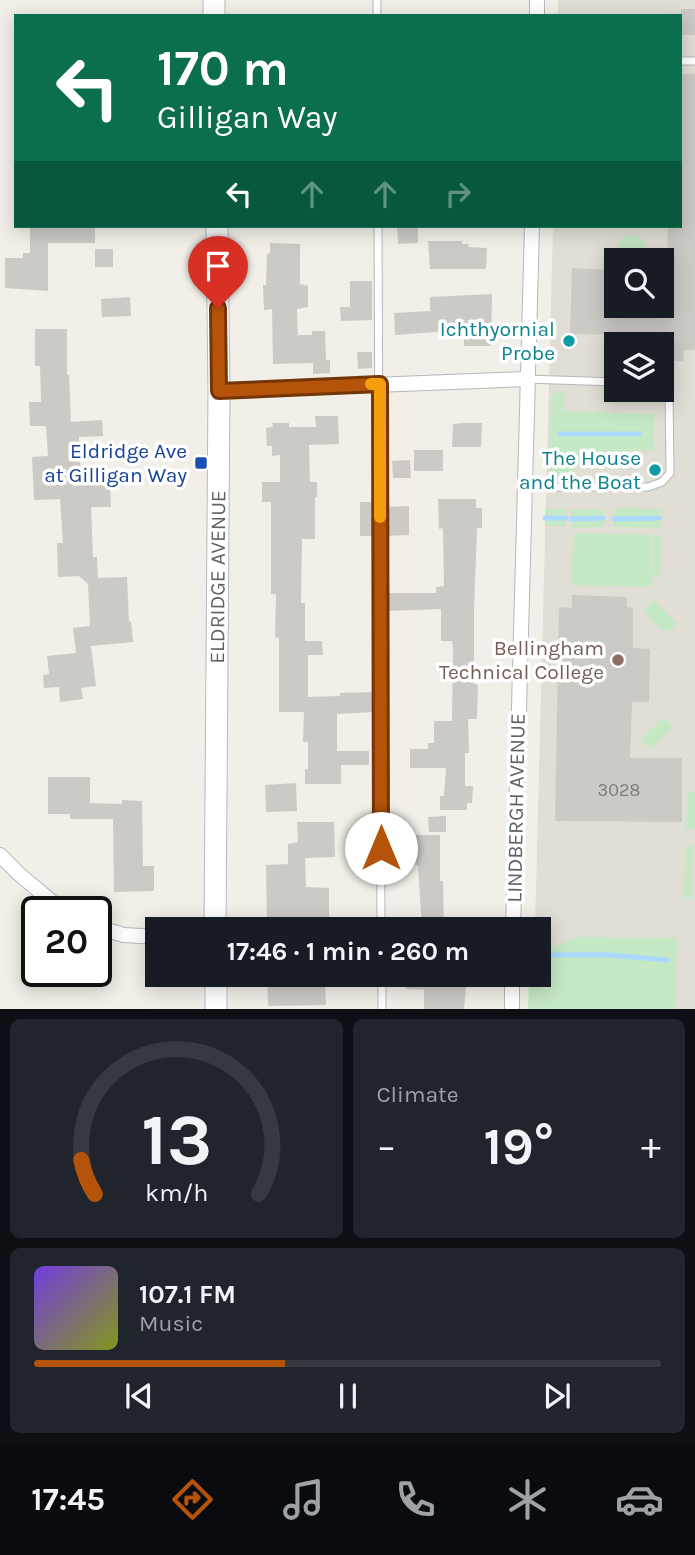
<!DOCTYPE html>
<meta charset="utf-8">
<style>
:root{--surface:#171b24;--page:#20242c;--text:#f1f3f6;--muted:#9ea1a6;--line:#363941;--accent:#b45309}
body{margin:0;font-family:Karla,sans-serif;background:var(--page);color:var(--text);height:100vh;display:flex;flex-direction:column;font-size:26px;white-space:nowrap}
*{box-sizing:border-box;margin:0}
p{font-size:23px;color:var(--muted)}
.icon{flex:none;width:38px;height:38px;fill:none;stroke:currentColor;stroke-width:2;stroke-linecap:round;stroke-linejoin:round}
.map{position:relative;height:1009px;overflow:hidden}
.side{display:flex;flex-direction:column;gap:10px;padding:10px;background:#0d0f14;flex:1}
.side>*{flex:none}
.hud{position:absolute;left:14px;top:14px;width:668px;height:214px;border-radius:0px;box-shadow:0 4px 18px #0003;background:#0b6e4f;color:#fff;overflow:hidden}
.buttons{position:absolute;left:604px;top:248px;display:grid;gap:14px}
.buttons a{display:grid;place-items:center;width:70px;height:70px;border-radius:0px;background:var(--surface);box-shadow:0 4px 18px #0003;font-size:35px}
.speed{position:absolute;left:21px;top:896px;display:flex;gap:14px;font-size:35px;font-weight:700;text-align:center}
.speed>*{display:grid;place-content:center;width:91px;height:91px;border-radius:50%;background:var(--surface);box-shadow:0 4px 18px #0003;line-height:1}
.speed .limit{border:4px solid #111;border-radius:10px;background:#fff;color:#111}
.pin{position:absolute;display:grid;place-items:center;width:60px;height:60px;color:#fff;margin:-72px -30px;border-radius:50% 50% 50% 0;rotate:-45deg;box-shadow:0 0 7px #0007}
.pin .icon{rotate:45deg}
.me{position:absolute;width:77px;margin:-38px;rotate:0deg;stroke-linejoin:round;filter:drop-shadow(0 0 5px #0008)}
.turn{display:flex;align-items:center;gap:24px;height:147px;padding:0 28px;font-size:32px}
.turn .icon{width:91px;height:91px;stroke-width:2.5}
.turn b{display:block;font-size:49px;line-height:60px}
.lanes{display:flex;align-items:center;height:66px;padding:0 28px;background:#0003;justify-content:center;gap:35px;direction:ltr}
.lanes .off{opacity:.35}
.big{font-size:52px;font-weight:700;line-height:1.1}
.side .tile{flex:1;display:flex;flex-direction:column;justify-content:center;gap:10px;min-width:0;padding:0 24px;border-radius:10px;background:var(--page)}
.side .dial{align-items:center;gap:0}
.dial svg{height:182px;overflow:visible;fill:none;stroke:var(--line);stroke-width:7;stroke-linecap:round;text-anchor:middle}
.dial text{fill:var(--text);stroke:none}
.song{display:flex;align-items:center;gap:21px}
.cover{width:84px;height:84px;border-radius:10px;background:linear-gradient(135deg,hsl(260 70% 55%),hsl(70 70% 35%))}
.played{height:7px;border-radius:4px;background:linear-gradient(90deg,var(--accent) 40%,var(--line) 40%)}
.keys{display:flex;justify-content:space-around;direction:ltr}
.heat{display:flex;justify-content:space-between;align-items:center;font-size:38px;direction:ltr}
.side .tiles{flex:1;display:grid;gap:10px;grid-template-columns:1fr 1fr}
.tile:last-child{grid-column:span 2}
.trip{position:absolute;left:145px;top:917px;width:406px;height:70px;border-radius:0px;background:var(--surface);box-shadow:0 4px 18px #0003;font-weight:700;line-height:70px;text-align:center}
.tab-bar{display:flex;height:112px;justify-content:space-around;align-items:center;background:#090b0e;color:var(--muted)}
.tab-bar .icon{width:49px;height:49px}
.tab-bar .current{color:var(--accent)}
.tab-bar b{font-size:32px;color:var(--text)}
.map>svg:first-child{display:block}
</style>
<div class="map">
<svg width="695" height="1009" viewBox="0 0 695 1009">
<rect width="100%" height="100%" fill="#f1efe8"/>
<path fill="#e1ded6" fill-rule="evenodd" d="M558,0H695V1009H533L539,975V929H535L553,226H681V16H558ZM616,261H662V306H616ZM616,345H662V390H616Z"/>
<g fill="#c5e8c5">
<circle cx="632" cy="249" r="14"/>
<polygon points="551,393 564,393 563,411 654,414 653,451 629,450 628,460 591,458 590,468 574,467 574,476 549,475"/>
<polygon points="614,508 661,509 660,528 614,527"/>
<rect x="545" y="509" width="21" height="17"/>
<polygon points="603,509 604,527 572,528 571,510"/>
<polygon points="574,533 652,535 651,587 571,585"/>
<polygon points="654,535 661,536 660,578 652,577"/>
<polygon points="654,600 677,624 670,631 661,630 644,610"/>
<polygon points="661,719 666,720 673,728 651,749 641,739"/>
<polygon points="688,791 695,792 695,829 686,829"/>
<polygon points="686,846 693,846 691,898 684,898"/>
<polygon points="577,937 677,938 675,1009 528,1009 529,975 539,975 539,954"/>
</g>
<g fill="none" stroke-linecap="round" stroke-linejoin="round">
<g stroke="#aadaff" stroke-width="5">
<polyline points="560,434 639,434"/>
<polyline points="545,518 566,518"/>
<polyline points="572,519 603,518"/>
<polyline points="614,519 660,518"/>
<polyline points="549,955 610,955 667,960"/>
</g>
</g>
<g fill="#cccac5">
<rect x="681" y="9" width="14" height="26"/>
<polygon points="681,74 695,74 695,350 684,350 683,361 665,361 665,336 570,334 572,268 616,270 616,306 666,306 668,226 681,226"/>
<polygon points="30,226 95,226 95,243 48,243 48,291 5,288 5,258 23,258 23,253 30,253"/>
<polygon points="397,226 418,226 418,243 398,244"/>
<polygon points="428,241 462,241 462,244 469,244 468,247 487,248 486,269 430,269"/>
<polygon points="270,243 300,244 300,284 308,286 308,307 297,309 298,335 312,335 312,331 325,331 326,360 330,360 330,373 313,374 313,363 273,364 272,309 264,310 263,285 266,285 267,254 270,253"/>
<rect x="95" y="249" width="18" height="18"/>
<polygon points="350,281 372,281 372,320 341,321 340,307 350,307"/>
<polygon points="492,294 491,346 464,346 464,330 395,335 394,313 430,311 430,297"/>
<polygon points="130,297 131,316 102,317 101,299"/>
<polygon points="35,329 67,329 67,375 69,375 71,422 102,420 103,436 79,437 81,483 110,482 111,507 91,507 93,557 97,557 98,578 127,577 129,622 131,621 133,642 91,646 96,686 81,688 83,699 60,702 59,687 44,688 43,675 49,674 47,656 76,653 73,628 90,626 88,584 79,576 58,577 57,543 63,543 60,499 34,500 32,457 48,456 46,426 30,426 29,402 41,402 40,366 35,366"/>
<polygon points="357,352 372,352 372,368 358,369"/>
<polygon points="315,416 338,416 339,444 309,445 310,482 317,482 317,497 315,497 315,539 302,539 301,603 305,603 305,641 322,641 323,655 308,655 308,697 340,696 340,693 374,692 374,712 337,714 337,751 369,751 369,765 341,765 341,784 305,784 305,769 308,769 308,742 303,742 304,712 279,712 279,638 275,637 276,594 271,594 271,502 262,502 262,482 280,482 280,455 272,456 272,446 267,446 266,428 273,427 272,423 289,423 289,427 316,427"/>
<polygon points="464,423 482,423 481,447 452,447 453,424"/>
<rect x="414" y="450" width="29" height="21"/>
<polygon points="410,460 411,478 393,478 392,461"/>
<polygon points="438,499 476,499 476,508 482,508 482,528 477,528 474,609 474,684 478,685 477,719 468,719 469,753 465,753 465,786 473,786 472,803 467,803 467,810 440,810 440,796 444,796 446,768 410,768 410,749 428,749 428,743 434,743 434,721 452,721 453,649 452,641 441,641 441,609 387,611 387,593 436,593 436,587 444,586 443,528 439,529"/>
<rect x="360" y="502" width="13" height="34"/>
<polygon points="409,506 409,535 385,536 385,507"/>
<polygon points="572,595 627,597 627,607 633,608 633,648 650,649 649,702 632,702 630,758 682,758 682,822 555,821 559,607 572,608"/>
<polygon points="48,777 90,777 90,803 122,804 122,800 142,801 143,866 154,866 154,891 114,892 113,819 70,819 70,814 48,814"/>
<polygon points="296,783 297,811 266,812 265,785"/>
<polygon points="446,816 446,832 429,832 428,817"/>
<polygon points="297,822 334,822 335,857 305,858 306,887 329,888 329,923 314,922 314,928 309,929 267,929 266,865 288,864 288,844 298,842"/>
<polygon points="399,835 440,835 440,881 443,881 444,929 422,929 418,865 402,864 402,855 399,855"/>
<polygon points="267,975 306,975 306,981 325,981 326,1005 268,1006"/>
<polygon points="407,975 467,975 464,1009 424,1009 424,990 406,989"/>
</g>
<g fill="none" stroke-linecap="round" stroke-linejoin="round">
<g stroke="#b5b8bc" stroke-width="9">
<g id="lane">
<polyline points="377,0 377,16"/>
<polyline points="681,61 695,61"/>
<polyline points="378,226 381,929"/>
<polyline points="527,379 616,382"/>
<polyline points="524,487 648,487 662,482 670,473 669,390 662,385"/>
<polyline points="382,975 382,1009"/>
</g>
</g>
<g stroke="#b5b8bc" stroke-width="16">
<g id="street">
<polyline points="537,16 537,0"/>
<polyline points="219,391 526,379"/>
<polyline points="0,855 19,874 64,912"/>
<polyline points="96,927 124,935 158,937"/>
<polyline points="513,929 532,226"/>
<polyline points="512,1009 512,975"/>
</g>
</g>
<g stroke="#b6babf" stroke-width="23">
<g id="secondary">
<polyline points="214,0 214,16"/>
<path id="s1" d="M215,929L219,391L217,226"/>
<polyline points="216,975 216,1009"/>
</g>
</g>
<use href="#lane" stroke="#fff" stroke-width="7"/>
<use href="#street" stroke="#fff" stroke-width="14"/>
<use href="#secondary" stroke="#fff" stroke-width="21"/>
</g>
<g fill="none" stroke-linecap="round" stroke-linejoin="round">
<g stroke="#753606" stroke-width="18">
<polyline id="route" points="218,308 219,391 380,384 381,848"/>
</g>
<use href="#route" stroke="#b45309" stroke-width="12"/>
<polyline stroke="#f59e0b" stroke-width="12" points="371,384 380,384 380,517"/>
</g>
<g fill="#0f9aa8" stroke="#fff" stroke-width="2.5">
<circle cx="569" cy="341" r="7"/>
<circle cx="655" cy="470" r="7"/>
</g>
<rect fill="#1a4fb4" stroke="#fff" stroke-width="2.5" x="194" y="456" width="14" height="14" rx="3.5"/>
<circle fill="#8d6e63" stroke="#fff" stroke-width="2.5" cx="618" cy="660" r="7"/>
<g text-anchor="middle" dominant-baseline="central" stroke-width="7" stroke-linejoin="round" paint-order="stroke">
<g font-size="18" fill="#7a7d7f">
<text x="619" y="790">3028</text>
</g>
<g font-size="21" fill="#0d838f" stroke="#fff" text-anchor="end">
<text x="555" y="329">Ichthyornial<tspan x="555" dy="24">Probe</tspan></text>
<text x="641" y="458">The House<tspan x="641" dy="24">and the Boat</tspan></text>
</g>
<g font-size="21" fill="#164399" stroke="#fff" text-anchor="end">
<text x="187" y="451">Eldridge Ave<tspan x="187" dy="24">at Gilligan Way</tspan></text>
</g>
<g font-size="21" fill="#5f6368" stroke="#fff">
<text stroke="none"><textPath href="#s1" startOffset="352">ELDRIDGE AVENUE</textPath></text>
<text transform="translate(516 808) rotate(-89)">LINDBERGH AVENUE</text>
</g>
<g font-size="21" fill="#785e54" stroke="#fff" text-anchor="end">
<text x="604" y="648">Bellingham<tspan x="604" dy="24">Technical College</tspan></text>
</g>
</g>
</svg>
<div class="buttons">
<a><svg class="icon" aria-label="search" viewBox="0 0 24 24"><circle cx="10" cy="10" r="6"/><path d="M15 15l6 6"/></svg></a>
<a><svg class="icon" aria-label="layers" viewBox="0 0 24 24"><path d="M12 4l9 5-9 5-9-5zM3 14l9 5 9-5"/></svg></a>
</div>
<div class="speed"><div class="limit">20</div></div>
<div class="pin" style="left:218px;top:308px;background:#d93025"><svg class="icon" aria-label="arrive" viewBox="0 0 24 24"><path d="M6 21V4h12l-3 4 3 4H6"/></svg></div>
<svg class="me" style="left:381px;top:848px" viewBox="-20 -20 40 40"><circle r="19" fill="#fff"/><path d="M0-13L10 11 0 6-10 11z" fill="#b45309"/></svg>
<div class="trip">17:46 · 1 min · 260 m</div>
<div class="hud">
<div class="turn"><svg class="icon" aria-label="left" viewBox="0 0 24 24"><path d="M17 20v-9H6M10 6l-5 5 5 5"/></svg><div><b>170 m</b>Gilligan Way</div></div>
<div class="lanes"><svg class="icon" aria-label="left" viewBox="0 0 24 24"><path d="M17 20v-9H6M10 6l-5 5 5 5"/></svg><svg class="icon off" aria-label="ahead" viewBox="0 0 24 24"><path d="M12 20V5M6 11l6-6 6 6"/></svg><svg class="icon off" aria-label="ahead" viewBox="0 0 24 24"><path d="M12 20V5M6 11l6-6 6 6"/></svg><svg class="icon off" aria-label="right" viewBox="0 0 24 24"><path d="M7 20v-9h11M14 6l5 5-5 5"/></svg></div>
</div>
</div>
<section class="side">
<div class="tiles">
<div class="tile dial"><svg viewBox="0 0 100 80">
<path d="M14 69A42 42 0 1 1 86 69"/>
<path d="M14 69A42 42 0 0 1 8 54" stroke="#b45309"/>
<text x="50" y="56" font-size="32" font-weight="700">13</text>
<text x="50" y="72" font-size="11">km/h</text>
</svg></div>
<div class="tile"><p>Climate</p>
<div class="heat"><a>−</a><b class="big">19°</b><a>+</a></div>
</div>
<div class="tile">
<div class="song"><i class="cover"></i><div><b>107.1 FM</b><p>Music</p></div></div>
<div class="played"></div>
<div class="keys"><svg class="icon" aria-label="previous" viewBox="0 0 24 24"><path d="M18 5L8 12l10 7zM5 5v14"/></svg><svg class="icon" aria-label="pause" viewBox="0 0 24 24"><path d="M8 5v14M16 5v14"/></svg><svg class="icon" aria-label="next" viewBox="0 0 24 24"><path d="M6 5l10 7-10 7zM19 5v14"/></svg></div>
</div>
</div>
</section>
<nav class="tab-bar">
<b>17:45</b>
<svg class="icon current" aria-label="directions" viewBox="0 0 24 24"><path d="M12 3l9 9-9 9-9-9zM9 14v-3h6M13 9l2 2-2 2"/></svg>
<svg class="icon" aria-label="music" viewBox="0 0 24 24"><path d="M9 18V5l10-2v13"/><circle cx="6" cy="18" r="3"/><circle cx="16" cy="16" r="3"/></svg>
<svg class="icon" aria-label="phone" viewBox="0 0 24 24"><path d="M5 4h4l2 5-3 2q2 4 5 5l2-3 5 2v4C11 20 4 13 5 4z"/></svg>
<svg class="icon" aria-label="climate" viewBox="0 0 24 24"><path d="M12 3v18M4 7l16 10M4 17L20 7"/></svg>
<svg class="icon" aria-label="car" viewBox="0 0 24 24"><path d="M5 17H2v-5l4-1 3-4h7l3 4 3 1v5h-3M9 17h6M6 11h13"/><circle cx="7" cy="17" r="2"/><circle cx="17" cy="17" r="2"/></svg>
</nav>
